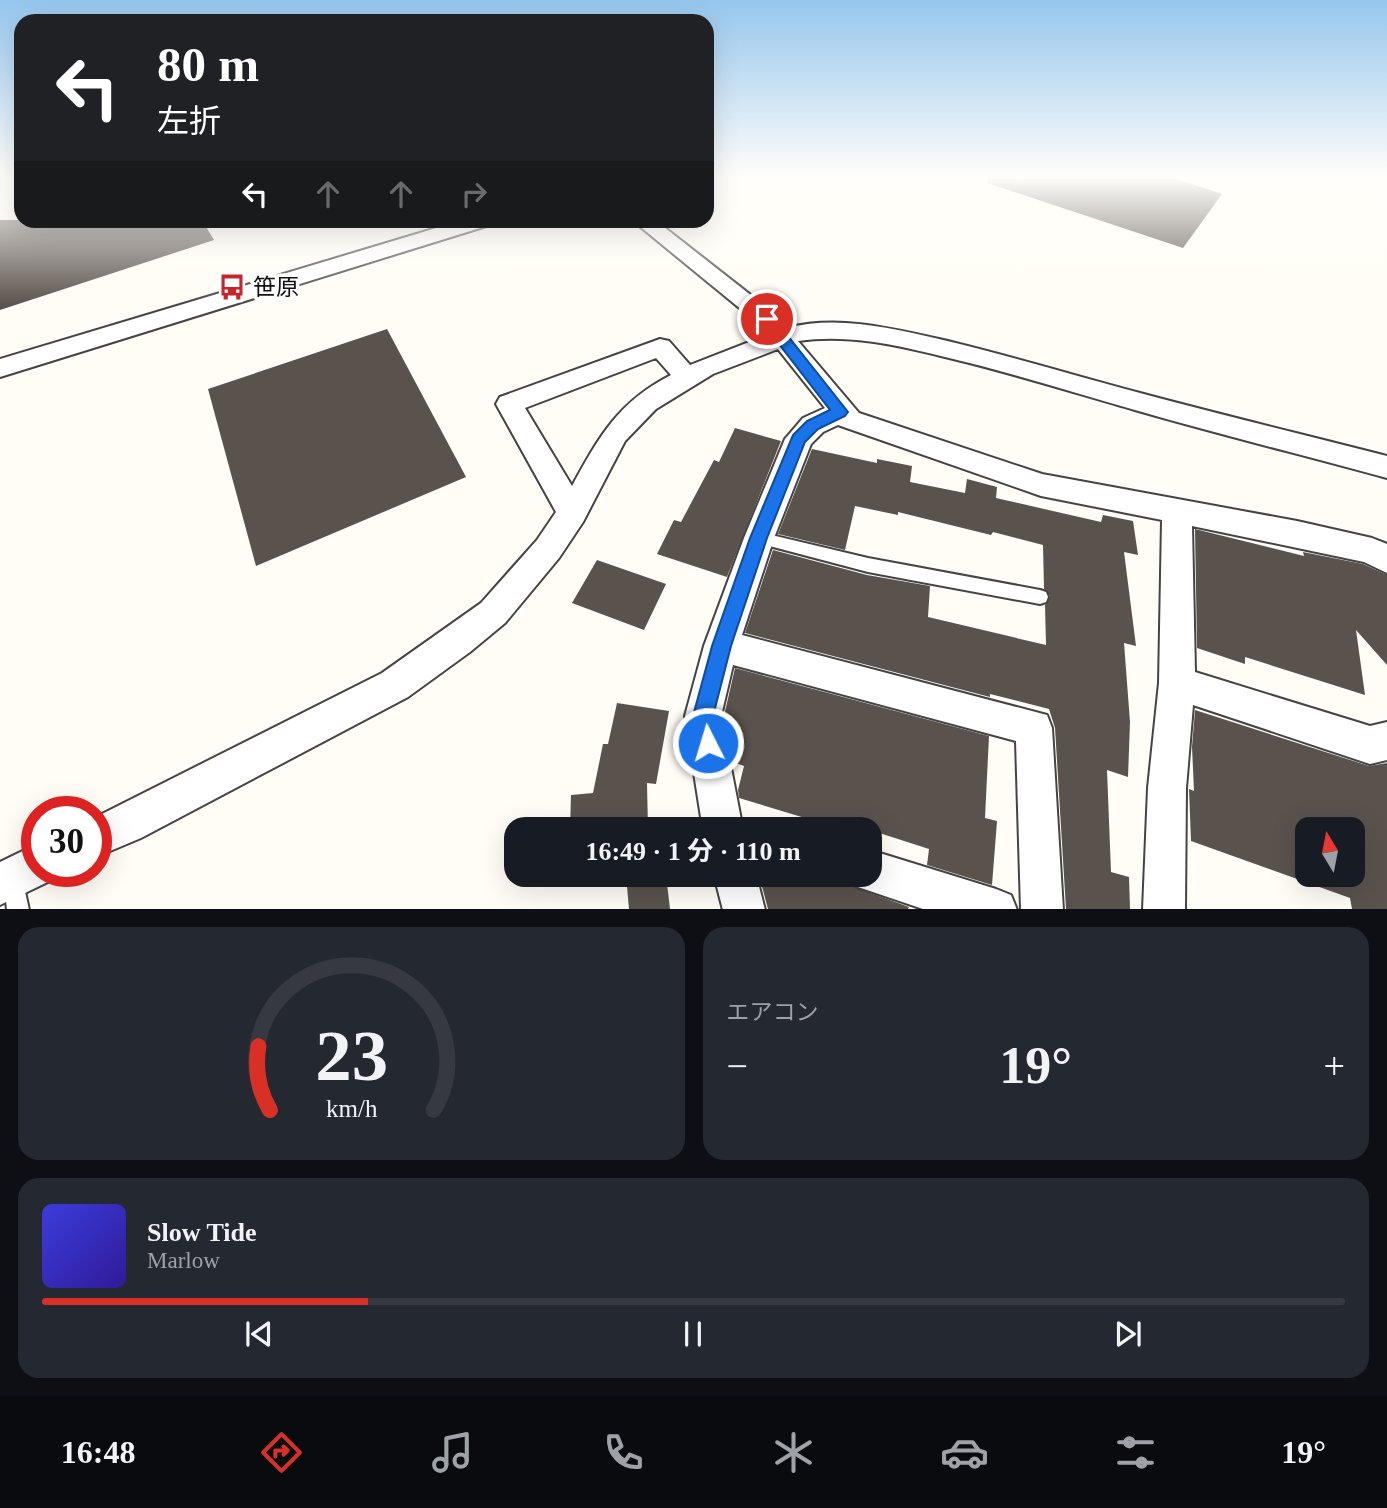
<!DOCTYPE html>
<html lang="ja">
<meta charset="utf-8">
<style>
:root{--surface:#171b24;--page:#242831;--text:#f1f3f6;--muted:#9ea1a6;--line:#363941;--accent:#d93025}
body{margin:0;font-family:"Times New Roman","Noto Sans JP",serif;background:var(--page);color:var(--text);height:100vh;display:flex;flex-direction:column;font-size:26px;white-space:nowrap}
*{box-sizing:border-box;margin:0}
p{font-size:23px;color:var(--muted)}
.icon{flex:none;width:38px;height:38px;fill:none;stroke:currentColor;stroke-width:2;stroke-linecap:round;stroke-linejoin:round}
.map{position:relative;height:909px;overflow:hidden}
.details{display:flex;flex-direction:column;gap:18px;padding:18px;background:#0d0f14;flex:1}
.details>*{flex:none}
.guide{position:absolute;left:14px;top:14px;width:700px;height:214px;border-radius:21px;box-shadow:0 7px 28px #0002;background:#202124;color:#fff;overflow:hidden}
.needle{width:46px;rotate:350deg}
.controls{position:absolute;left:1295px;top:817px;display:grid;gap:14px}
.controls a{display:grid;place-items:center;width:70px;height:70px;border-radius:14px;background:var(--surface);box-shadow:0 7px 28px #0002;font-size:35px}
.speed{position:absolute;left:21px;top:796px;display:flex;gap:14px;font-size:35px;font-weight:700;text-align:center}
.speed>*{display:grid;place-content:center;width:91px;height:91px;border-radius:50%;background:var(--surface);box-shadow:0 7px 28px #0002;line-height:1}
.speed .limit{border:10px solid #d22;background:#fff;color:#111}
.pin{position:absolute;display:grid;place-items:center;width:60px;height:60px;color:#fff;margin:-30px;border:4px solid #fff;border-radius:50%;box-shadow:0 2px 7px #0007}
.me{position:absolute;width:77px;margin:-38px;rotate:355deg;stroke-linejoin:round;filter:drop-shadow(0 0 5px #0008)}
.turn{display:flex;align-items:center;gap:24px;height:147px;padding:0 28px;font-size:32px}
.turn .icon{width:91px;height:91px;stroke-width:2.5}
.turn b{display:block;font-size:49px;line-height:60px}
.lanes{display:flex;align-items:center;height:66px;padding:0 28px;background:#0003;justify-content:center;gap:35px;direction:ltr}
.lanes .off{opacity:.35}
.big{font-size:52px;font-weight:700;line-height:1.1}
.details .widget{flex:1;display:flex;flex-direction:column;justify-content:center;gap:10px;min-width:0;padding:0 24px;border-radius:21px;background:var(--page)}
.details .dial{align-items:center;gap:0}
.dial svg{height:182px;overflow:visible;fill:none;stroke:var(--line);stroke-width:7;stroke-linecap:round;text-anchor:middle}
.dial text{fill:var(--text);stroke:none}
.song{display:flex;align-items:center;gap:21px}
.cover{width:84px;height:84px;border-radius:10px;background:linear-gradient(135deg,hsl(240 70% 55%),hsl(250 70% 35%))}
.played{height:7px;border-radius:4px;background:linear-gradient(90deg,var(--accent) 25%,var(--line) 25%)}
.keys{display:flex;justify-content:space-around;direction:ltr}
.heat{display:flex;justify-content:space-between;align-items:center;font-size:38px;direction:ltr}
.details .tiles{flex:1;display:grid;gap:18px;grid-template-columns:1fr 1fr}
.widget:last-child{grid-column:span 2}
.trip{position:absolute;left:504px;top:817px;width:378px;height:70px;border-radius:21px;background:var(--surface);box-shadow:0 7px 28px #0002;font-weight:700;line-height:70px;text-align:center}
.menu{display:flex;height:112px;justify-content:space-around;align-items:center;background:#090b0e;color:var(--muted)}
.menu .icon{width:49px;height:49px}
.menu .active{color:var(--accent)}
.menu b{font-size:32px;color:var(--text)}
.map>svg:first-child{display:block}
</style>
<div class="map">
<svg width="1387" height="910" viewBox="0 0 1387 910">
<rect width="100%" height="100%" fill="#fffdf5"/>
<g fill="#5a524d" fill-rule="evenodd">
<polygon points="988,178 1174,178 1222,194 1183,248 987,183"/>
<polygon points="0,220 202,220 214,240 0,310"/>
<polygon points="387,329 466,477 256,566 208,389"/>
<polygon points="735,428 781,441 727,577 657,554 674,520 681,522 714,460 719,462"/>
<polygon points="812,449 877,463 877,459 912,466 910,482 965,493 967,479 997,487 996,498 1101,522 1103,515 1133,521 1138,555 1124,552 1136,646 1124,643 1130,722 1128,777 1107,770 1111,872 1129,877 1130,909 1066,909 1055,728 1049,709 990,694 990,697 745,633 773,550 867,575 930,586 928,617 1046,645 1045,605 1050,596 1044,589 1043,545 993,532 991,535 898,512 898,515 855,506 845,550 778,534"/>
<polygon points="1195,529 1304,556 1303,552 1363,564 1387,575 1387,665 1356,630 1365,695 1245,657 1245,664 1197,648"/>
<polygon points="597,560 666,584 644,630 572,603"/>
<polygon points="735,668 989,736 985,818 997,821 992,885 927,865 929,849 870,830 812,830 803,826 805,818 739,798 738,790 744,766 733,762 730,750 737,724 724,720 724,716"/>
<polygon points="617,703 669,711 656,784 647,783 648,830 570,830 571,795 593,793 603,744 608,744"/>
<path d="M1195,710L1369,766L1387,763V909H1352L1350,898L1191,841L1189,789L1194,791L1192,747ZM1307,830H1353V875H1307Z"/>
<polygon points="626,875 666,875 670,909 629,909"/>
<polygon points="759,875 821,875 909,907 908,909 768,909"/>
</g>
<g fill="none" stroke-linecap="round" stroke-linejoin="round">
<g stroke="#444" stroke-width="4">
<g id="service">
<polygon points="759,532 868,558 1040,590 1046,592 1048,597 1046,602 1040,604 868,572 754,542 751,538 754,534"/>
<polygon points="14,870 21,873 29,910 7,910 4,880 7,873"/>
</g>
</g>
<g stroke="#444" stroke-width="4">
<g id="minor">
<polygon points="463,220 496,220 493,224 0,377 0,359"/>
<path d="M632,220H655L775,314L787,328C837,315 890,328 939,339C1007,355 1073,375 1140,393C1222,415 1305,435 1387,456V478C1303,455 1218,434 1135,410C1072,392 1009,372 945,357C896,345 849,334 798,341L859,413L1042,474L1297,521L1372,538L1387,544V573L1364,562L1192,526L1195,672L1370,726L1387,722V760L1370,764L1193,705L1186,788L1185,910H1143L1148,788L1159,683L1162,520L1041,496L838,425L823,432L811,444L774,538L742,635L1047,715L1052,728L1063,910H1021L1016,741L733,665L721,716L743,830H703L685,716L704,646L744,538L785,439L803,418L825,408L778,349L713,374L656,409L625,441L583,522L559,558L505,623L470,652L408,697L141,838L96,857V817L382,673L481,603L537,540L556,512L496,404L500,397L660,339L669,341L690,365L767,335L759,324ZM656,358L671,375C618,402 599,437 572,486L525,408Z"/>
<polygon points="37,844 37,872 55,872 52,880 0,905 0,862"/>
<polygon points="870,850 996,889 1011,895 1017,910 926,910 855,886 851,875 870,875"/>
<polygon points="714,875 756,875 765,910 723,910"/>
</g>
</g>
<use href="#service" fill="#fff" fill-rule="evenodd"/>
<use href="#minor" fill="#fff" fill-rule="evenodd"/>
</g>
<linearGradient id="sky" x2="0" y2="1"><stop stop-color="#95c6ee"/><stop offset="0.58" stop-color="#fffefa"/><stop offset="1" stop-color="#fffefa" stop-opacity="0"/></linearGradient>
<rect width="1387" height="306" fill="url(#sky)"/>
<polygon fill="#1a73e8" stroke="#114b97" stroke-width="2" points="767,315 772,316 848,412 845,416 818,429 805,442 767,538 731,646 713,716 718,743 715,751 708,754 700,751 693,716 712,646 750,538 793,435 807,421 830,410 762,322 760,319"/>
<defs>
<g id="bus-bare" transform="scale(2.1)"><path d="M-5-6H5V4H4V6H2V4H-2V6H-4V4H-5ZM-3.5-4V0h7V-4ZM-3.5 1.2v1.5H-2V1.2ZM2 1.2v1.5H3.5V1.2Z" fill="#c4262e" stroke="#fff" stroke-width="2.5" paint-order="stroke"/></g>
</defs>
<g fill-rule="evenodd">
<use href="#bus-bare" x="232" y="287"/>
</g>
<g text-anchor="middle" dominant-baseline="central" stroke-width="7" stroke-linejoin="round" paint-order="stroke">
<g font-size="23" fill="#111" stroke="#fff" text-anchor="start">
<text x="253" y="287">笹原</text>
</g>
</g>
</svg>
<div class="controls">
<a><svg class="needle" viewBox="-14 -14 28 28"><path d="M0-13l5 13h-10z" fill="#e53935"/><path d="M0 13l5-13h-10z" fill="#9ea1a6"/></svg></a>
</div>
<div class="speed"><div class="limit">30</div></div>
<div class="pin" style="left:767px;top:319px;background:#d93025"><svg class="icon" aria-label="arrive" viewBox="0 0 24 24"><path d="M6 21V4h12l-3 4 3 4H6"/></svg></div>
<svg class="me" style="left:708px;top:743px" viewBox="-20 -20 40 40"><circle r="17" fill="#1a73e8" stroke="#fff" stroke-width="3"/><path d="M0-11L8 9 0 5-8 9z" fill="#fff"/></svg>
<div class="trip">16:49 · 1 分 · 110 m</div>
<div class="guide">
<div class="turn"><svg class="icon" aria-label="left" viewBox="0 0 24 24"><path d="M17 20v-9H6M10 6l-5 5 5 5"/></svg><div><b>80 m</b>左折</div></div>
<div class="lanes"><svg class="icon" aria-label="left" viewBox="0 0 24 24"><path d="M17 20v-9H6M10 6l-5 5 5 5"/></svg><svg class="icon off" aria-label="ahead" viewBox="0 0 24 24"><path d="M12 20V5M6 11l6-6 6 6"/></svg><svg class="icon off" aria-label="ahead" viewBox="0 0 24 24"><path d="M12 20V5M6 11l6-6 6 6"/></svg><svg class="icon off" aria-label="right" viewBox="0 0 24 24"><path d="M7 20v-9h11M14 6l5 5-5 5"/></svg></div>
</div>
</div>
<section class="details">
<div class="tiles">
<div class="widget dial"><svg viewBox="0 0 100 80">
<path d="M14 69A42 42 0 1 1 86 69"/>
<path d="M14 69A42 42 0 0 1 9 41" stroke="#d93025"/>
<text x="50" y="56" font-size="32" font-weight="700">23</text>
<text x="50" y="72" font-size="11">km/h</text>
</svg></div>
<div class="widget"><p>エアコン</p>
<div class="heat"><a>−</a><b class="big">19°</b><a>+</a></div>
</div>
<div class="widget">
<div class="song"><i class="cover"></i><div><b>Slow Tide</b><p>Marlow</p></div></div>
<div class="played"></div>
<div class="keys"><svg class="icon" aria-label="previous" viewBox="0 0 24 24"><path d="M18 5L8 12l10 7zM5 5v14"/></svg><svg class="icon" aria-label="pause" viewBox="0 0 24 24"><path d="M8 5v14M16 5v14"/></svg><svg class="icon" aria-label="next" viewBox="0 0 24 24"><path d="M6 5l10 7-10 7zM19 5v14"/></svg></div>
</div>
</div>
</section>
<nav class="menu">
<b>16:48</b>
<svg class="icon active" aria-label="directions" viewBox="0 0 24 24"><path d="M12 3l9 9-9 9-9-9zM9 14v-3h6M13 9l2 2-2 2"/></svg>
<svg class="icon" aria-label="music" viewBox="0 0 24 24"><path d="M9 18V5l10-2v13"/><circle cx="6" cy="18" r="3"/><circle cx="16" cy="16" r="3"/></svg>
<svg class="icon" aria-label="phone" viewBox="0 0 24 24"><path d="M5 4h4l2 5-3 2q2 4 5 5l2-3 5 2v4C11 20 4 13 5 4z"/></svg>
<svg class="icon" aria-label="climate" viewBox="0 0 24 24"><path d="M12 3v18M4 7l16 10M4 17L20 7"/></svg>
<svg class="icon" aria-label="car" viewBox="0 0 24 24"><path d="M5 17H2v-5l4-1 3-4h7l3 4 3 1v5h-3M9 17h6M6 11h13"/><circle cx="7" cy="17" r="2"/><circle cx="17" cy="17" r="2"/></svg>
<svg class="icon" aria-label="filters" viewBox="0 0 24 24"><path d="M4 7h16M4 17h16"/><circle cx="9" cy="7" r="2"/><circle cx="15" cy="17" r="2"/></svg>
<b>19°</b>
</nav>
